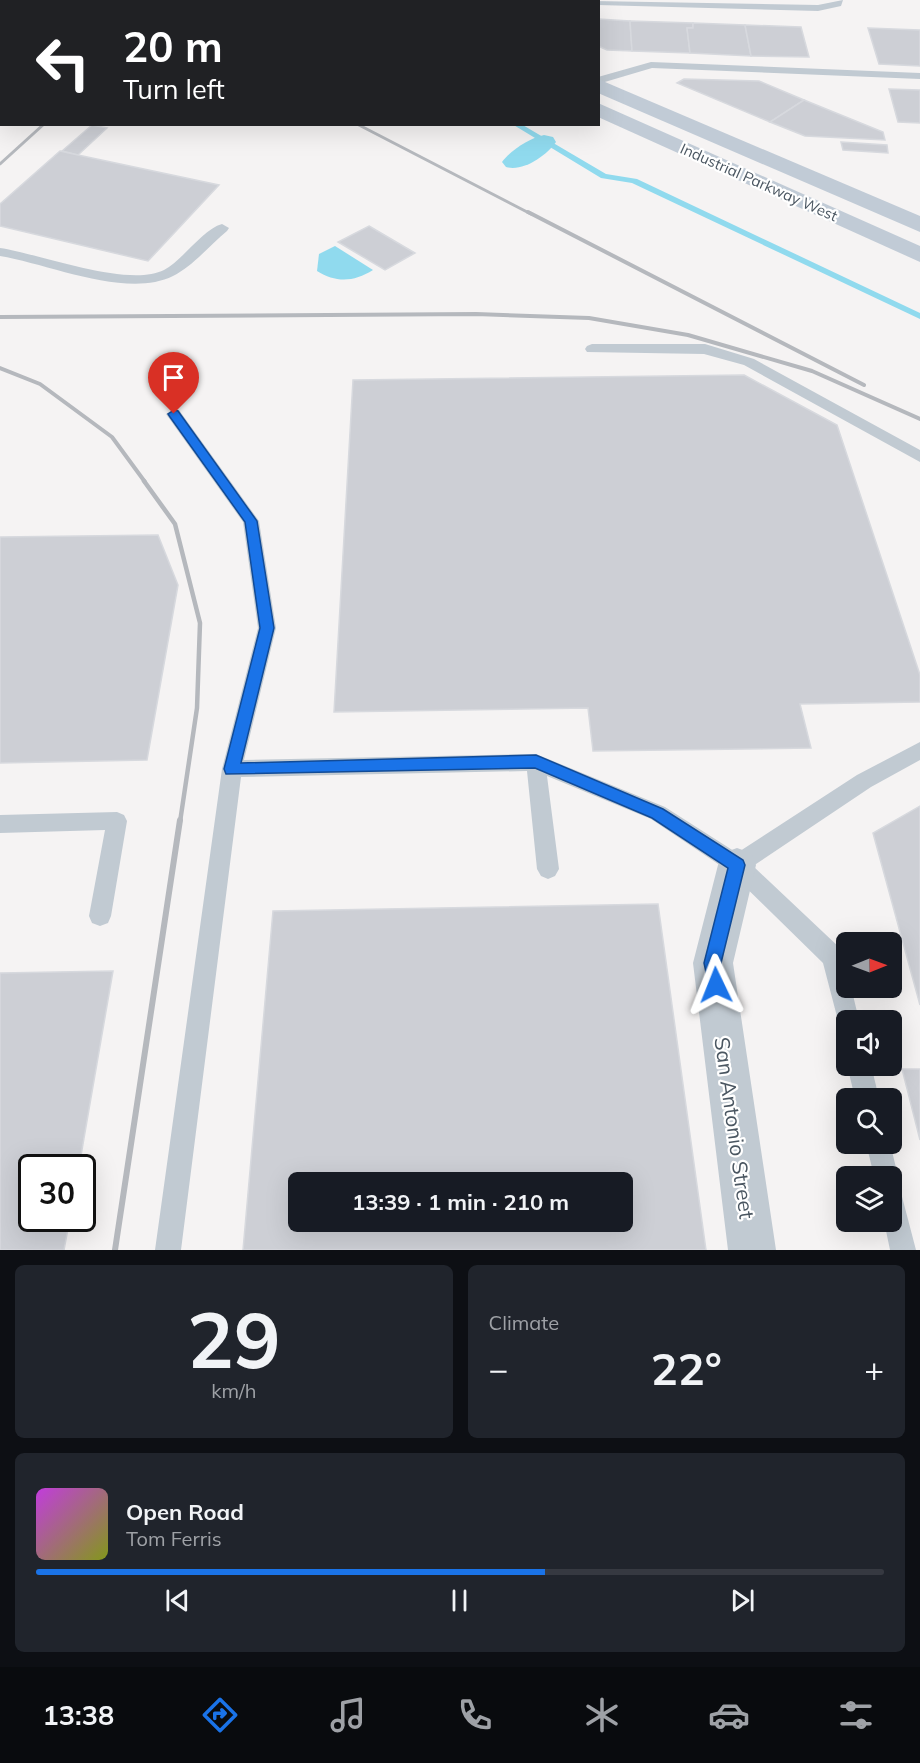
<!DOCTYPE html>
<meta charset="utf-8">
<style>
:root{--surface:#171b24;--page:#20242c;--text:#f1f3f6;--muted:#9ea1a6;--line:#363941;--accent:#1a73e8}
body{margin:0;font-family:Mulish,sans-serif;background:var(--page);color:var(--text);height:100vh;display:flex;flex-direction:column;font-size:22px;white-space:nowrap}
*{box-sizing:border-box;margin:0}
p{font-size:20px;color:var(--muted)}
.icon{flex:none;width:33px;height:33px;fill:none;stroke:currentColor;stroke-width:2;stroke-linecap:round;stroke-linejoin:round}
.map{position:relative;height:1250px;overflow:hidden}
.drawer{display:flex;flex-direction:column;gap:15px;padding:15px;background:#0d0f14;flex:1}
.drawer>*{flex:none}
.hud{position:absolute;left:0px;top:0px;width:600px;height:126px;box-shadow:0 6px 24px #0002;background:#202124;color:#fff;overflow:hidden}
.needle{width:39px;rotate:89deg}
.controls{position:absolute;left:836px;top:932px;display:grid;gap:12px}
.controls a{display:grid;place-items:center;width:66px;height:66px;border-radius:9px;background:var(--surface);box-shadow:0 6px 24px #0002;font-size:30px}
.speed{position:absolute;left:18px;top:1154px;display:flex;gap:12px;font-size:30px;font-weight:700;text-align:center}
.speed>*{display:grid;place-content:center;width:78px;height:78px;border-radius:50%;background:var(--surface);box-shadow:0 6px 24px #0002;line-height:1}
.speed .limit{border:3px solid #111;border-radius:9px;background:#fff;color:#111}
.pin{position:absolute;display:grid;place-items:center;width:51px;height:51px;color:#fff;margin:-62px -26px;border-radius:50% 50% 50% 0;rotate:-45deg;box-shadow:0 0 6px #0007}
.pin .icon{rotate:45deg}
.me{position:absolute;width:66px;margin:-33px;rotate:358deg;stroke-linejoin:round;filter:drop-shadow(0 0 4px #0008)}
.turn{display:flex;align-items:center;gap:21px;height:126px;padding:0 24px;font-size:27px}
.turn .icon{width:78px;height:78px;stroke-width:2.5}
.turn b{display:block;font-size:42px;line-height:51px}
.big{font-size:45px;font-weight:700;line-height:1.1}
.drawer .widget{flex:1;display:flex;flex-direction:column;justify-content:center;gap:9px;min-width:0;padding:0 21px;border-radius:9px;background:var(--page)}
.drawer .dial{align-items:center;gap:0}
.dial b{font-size:78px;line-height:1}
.song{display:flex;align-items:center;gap:18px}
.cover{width:72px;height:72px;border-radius:9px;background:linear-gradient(135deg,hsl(290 70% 55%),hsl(70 70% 35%))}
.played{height:6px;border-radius:3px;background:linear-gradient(90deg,var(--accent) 60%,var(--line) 60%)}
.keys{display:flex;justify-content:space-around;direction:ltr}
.heat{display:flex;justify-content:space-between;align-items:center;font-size:33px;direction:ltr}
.drawer .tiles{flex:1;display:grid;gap:15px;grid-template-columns:1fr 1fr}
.widget:last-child{grid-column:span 2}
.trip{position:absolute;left:288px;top:1172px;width:345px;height:60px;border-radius:9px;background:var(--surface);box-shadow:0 6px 24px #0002;font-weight:700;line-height:60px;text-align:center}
.dock{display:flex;height:96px;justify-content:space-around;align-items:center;background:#090b0e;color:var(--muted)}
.dock .icon{width:42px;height:42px}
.dock .on{color:var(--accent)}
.dock b{font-size:27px;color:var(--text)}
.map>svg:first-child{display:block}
</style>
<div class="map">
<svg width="920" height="1250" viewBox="0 0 920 1250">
<rect width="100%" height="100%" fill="#f5f3f3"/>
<path fill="#90daee" d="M335,246L373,270C354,282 336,283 317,271L319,254Z"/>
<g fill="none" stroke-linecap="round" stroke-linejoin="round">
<g fill="#90daee" fill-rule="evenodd">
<polygon points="252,0 259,0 261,2 253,2"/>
<polygon points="512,124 521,124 606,174 637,179 920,313 920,319 632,183 601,178"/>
</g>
<path fill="#90daee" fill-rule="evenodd" d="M544,135L553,137L556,142C546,156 523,172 506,167L502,162C511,150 530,138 544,135Z"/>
</g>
<g fill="#cdcfd5" stroke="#d7d9de" stroke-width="1.5" fill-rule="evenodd">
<polygon points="598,19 630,21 632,51 607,50 598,46"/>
<polygon points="630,21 693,23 693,28 687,28 690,53 632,51"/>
<polygon points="693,23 745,25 751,56 690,53 687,28 693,28"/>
<polygon points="745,25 801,27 809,57 751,56"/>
<polygon points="868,28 920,30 920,66 879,64"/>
<polygon points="684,79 759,81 804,100 770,122 677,83"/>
<polygon points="889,89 920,90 920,123 898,122"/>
<polygon points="804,100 883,132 885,140 805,136 770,122"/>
<polygon points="92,125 107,128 78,155 62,151"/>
<polygon points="841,142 887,145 888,153 843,150"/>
<polygon points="60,151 78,155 219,185 148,261 0,226 0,204"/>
<polygon points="369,226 415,253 385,270 338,242"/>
<polygon points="744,375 837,425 920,675 920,702 800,704 811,748 593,751 588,708 334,712 353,380"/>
<polygon points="158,535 178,585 147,760 0,763 0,537"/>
<polygon points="920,806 920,1005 873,833"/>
<path d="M658,904L706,1250H243L273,911ZM298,1182H622V1221H298Z"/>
<polygon points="113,971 79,1167 32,1167 32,1218 70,1218 64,1250 0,1250 0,973"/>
<polygon points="902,1069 920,1069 920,1140"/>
</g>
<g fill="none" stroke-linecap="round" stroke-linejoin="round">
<g fill="#c1cad2" fill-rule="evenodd">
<polygon points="27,0 38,0 39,2 28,2"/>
<polygon points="515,0 533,0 514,2"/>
<polygon points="537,0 818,5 843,0 841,6 818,11 598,5 598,2"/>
<rect x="0" y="33" width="2" height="7"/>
<polygon points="651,62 920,73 920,79 652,68 598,84 598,77"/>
<rect x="0" y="90" width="2" height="6"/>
<path d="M222,224L229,228L227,231C210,245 193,266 173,276C127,299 49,264 0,256V248C40,254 128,288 164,270C183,260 203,229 222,224Z"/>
<polygon points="592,344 705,344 754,359 920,450 920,462 744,365 704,354 587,352 585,349 587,346"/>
<polygon points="174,409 179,410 259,521 276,628 244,760 536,754 665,807 737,853 857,775 920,742 920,760 871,787 753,866 841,949 846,965 846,987 851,987 859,1020 846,1020 846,1031 840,1028 823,963 730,872 651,819 547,776 559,869 555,876 548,879 541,876 537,869 527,771 241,777 181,1250 155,1250 222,769 258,628 243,522 166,414"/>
<polygon points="117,812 124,815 127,821 111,916 108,923 100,926 92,923 89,916 105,830 0,833 0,815"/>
<polygon points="847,1065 871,1065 879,1098 855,1098"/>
<polygon points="866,1143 890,1143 898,1176 892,1186 900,1189 916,1250 890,1250 884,1221 891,1221 891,1176 874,1176"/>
</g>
<polygon fill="#c1cad2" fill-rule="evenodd" points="737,848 751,853 756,865 733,963 776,1250 728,1250 693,963 718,865 723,853"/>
<g fill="#c1cbd6" fill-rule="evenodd">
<polygon points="323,0 344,0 345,2 324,2"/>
<polygon points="373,0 392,0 393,2 374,2"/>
<polygon points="426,0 445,0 446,2 427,2"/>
<polygon points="598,79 920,216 920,232 598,93"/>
<polygon points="598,103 920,246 920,262 598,117"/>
</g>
<g stroke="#b5b8bd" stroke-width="3">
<polyline points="115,0 118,2"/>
<polyline points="357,124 531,214"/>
<polyline points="0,164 44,124"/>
</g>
<g stroke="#b5b8bd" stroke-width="4">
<polyline points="528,212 864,385"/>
<polyline points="0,317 476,314 589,318 688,335 812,371 920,419"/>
<polyline points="0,368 40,384 112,437 145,482"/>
</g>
<polyline stroke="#b5b8bd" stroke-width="4.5" points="144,481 175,524 200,623 197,708 180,822"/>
<polyline stroke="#b5b8bd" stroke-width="6" points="115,1250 180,820"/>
</g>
<polygon fill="#1a73e8" stroke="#114b97" stroke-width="1.5" points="174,410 178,411 257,521 274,628 241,763 536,755 663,809 743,860 745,865 721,963 724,985 722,991 716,993 710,991 704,963 728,868 652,818 535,768 226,774 224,769 260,628 245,522 170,417 168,414"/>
<g text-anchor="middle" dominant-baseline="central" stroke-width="4.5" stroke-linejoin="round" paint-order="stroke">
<g font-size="15" fill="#4a5661" stroke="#fff">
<text transform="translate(759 182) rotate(24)">Industrial Parkway West</text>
</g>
<g font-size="21" fill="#4a5661" stroke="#fff">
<text transform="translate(735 1128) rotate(82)">San Antonio Street</text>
</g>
</g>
</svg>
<div class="controls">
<a><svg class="needle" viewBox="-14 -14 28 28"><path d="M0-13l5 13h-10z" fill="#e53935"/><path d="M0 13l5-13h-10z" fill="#9ea1a6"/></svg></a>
<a><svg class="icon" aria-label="sound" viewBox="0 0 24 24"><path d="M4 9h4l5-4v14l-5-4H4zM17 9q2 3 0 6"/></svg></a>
<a><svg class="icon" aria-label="search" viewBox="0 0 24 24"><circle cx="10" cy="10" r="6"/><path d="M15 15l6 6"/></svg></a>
<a><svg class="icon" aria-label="layers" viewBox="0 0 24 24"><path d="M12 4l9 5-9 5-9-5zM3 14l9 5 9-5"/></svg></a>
</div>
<div class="speed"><div class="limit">30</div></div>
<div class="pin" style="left:174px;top:414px;background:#d93025"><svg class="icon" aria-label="arrive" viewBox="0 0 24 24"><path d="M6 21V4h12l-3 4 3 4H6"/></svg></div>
<svg class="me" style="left:716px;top:985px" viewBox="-20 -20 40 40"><path d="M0-17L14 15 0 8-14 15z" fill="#1a73e8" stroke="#fff" stroke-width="4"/></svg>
<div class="trip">13:39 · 1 min · 210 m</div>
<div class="hud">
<div class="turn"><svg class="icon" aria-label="left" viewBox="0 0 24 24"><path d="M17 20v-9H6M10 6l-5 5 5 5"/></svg><div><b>20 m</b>Turn left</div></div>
</div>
</div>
<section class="drawer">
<div class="tiles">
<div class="widget dial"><b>29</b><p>km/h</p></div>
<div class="widget"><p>Climate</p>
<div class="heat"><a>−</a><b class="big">22°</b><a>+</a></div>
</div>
<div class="widget">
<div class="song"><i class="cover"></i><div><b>Open Road</b><p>Tom Ferris</p></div></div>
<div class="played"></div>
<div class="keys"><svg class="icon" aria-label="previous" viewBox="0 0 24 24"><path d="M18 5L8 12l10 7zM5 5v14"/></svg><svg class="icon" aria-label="pause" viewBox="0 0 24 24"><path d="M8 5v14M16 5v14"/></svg><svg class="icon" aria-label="next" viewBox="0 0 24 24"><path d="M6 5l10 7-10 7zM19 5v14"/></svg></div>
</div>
</div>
</section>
<nav class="dock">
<b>13:38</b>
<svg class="icon on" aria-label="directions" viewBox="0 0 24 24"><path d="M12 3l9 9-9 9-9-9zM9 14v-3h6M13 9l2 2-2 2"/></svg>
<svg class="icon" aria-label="music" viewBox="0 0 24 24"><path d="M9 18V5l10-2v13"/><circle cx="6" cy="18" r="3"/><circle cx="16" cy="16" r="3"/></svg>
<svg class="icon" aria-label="phone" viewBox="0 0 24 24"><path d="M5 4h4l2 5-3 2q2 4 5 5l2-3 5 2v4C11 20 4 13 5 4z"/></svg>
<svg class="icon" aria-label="climate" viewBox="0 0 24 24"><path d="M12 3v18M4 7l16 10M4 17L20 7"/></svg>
<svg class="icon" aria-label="car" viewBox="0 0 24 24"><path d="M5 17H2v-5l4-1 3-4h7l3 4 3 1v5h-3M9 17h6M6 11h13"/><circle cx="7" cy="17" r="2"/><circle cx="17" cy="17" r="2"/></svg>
<svg class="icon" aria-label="filters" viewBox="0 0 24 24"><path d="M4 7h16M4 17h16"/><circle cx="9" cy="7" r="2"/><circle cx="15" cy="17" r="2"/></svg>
</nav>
